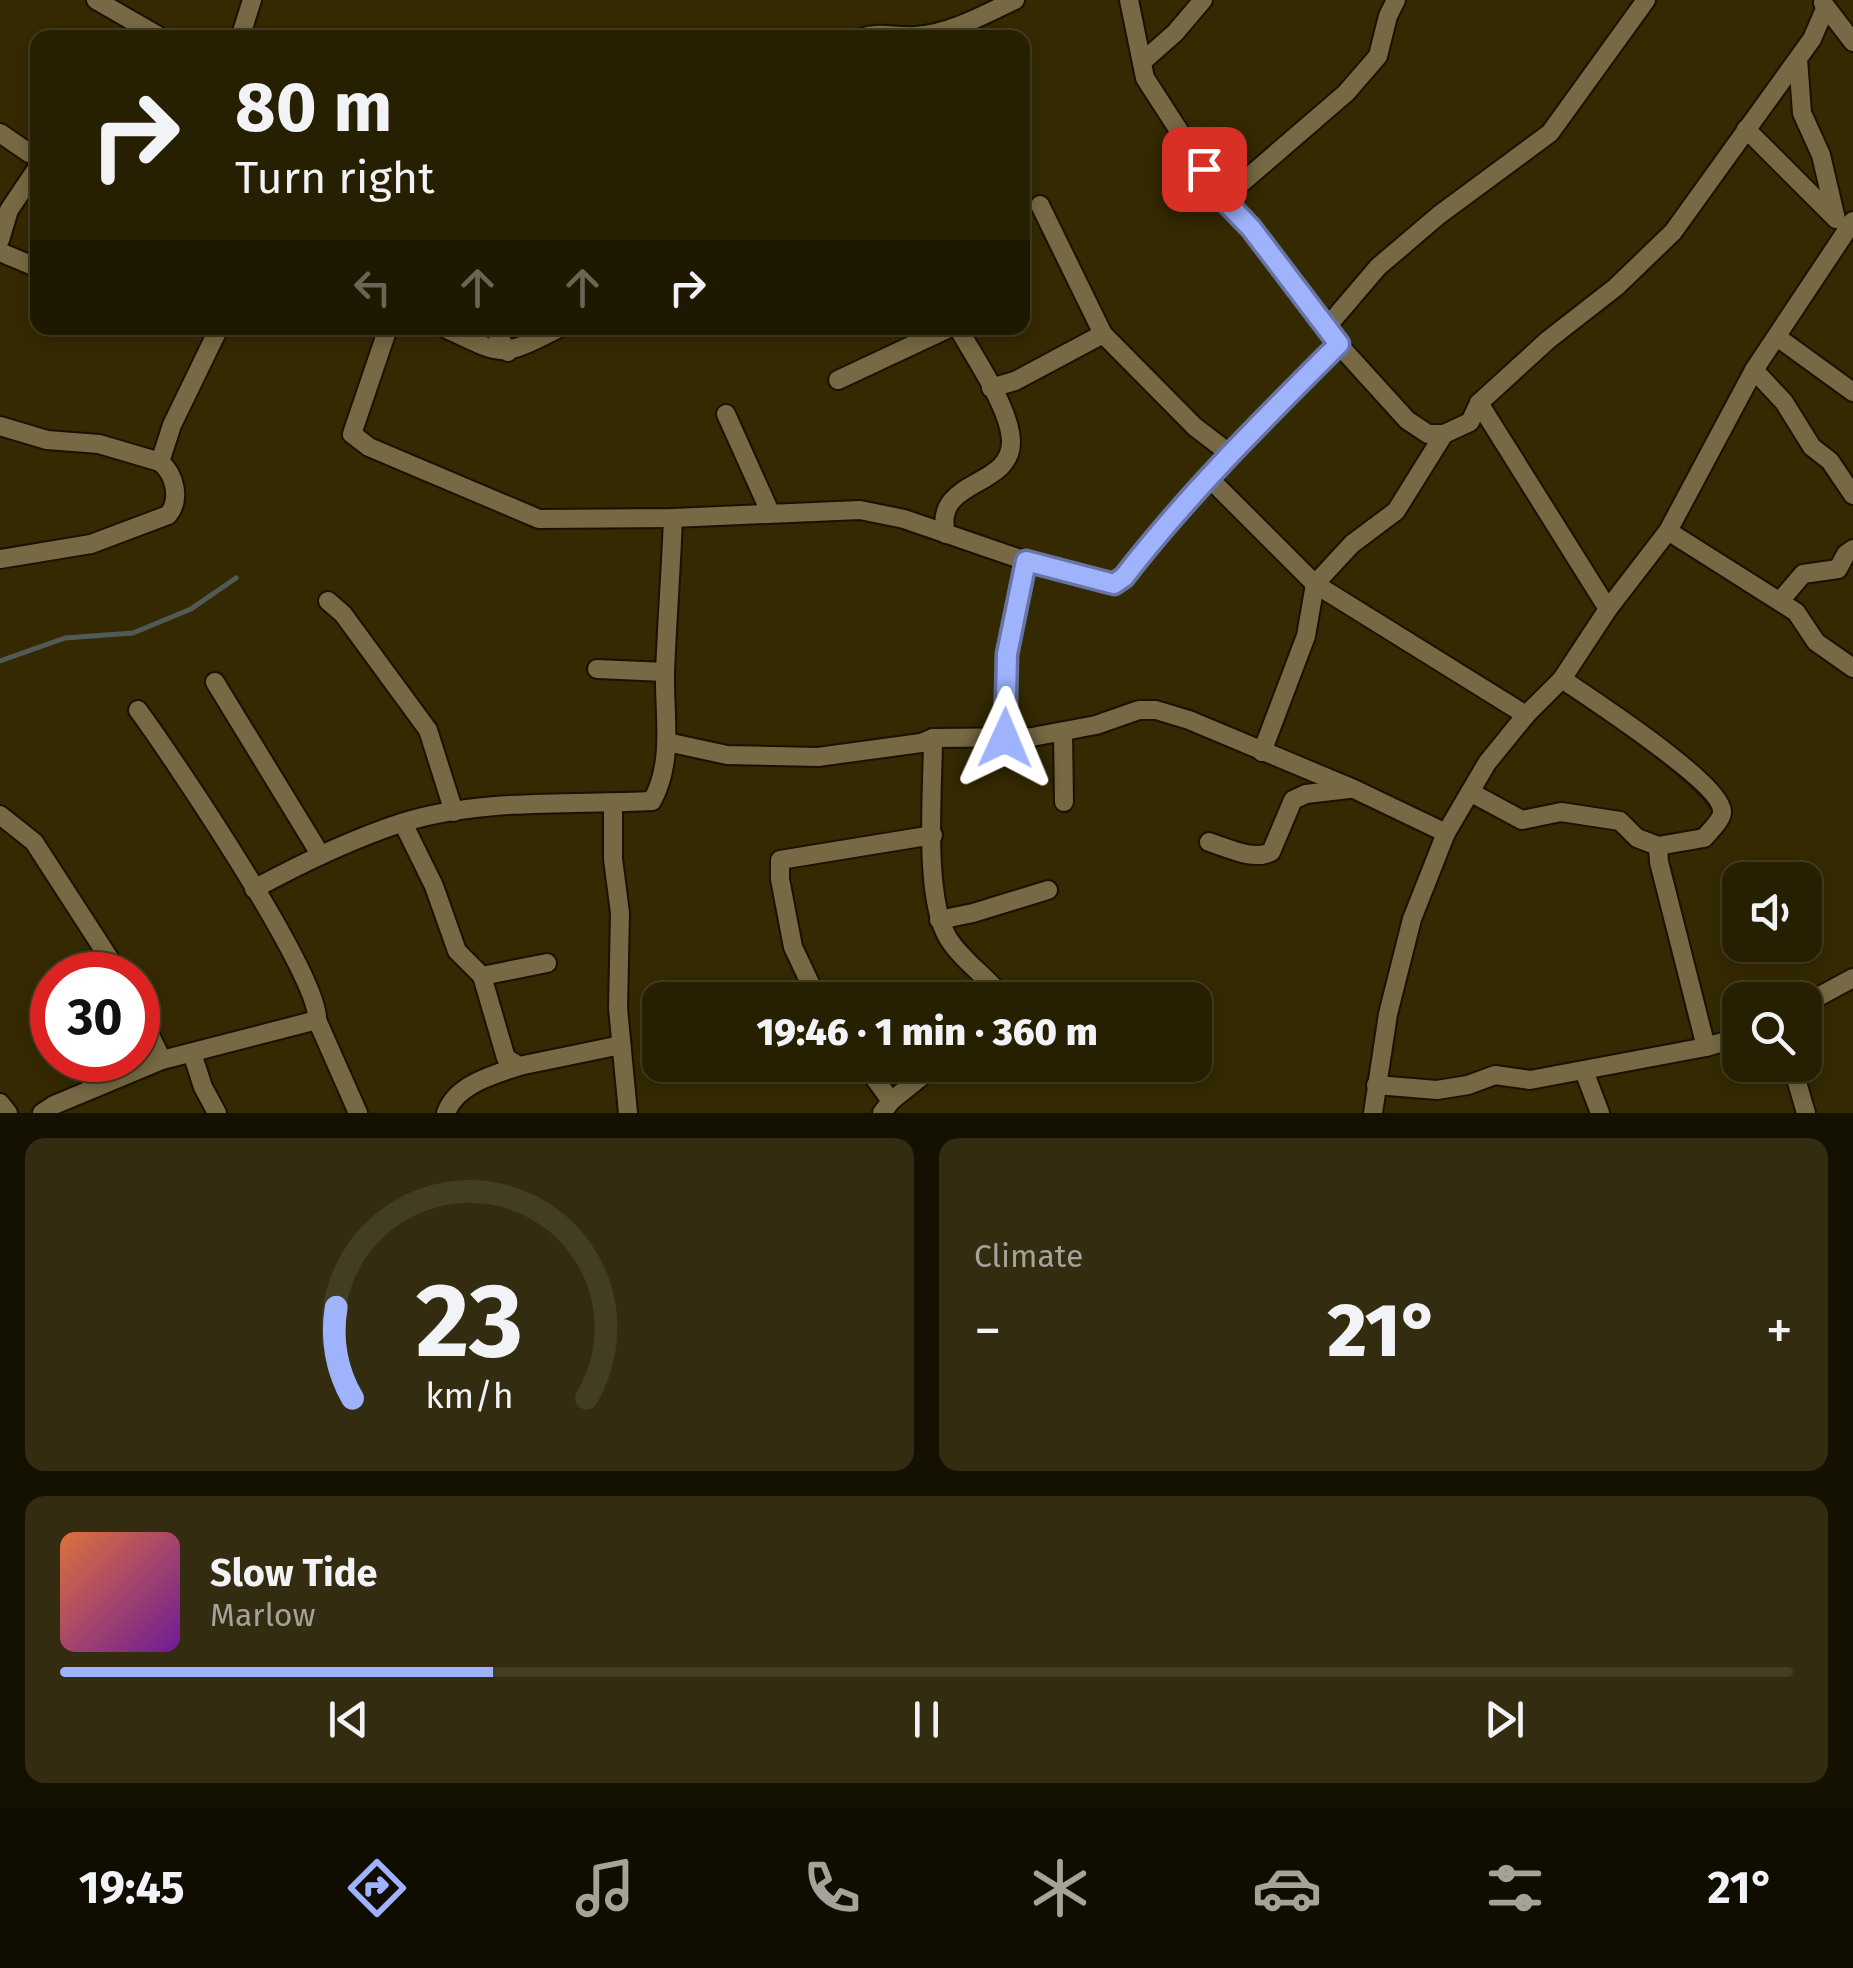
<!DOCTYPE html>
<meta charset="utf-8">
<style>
:root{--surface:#271f01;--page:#332c10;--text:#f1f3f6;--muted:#a4a299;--line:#433d23;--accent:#9fb3fd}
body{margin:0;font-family:"Fira Sans",sans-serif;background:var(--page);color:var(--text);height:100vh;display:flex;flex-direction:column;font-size:38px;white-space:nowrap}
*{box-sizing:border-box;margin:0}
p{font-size:32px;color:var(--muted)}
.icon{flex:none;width:55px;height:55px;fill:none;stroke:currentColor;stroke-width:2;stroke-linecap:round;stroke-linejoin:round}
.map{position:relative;height:1113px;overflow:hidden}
.side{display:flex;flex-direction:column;gap:25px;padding:25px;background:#151101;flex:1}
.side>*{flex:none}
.hud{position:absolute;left:30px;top:30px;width:1000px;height:305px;border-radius:20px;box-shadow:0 5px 15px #0003,0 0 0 2px var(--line);background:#271f01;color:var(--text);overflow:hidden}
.fabs{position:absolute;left:1722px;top:862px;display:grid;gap:20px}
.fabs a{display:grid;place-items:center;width:100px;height:100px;border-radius:20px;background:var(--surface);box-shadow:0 5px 15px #0003,0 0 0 2px var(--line);font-size:50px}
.speed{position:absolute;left:30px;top:952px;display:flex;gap:20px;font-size:50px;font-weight:700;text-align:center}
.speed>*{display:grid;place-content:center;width:130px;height:130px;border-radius:50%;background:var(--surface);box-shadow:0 5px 15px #0003,0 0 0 2px var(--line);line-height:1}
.speed .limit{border:15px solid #d22;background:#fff;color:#111}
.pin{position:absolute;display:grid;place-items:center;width:85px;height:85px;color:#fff;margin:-42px;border-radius:20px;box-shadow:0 5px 15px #0006}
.me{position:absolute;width:110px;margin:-55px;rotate:1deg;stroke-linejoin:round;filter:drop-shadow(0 0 8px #0008)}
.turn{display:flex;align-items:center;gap:35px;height:210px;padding:0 40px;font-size:45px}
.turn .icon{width:130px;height:130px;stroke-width:2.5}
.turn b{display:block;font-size:70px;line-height:85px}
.lanes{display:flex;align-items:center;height:95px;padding:0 40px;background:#0003;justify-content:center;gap:50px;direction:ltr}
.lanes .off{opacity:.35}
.big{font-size:75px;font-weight:800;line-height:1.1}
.side .tile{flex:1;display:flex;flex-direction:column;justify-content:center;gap:15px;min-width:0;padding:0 35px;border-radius:20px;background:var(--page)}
.side .dial{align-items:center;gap:0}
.dial svg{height:260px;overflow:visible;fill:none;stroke:var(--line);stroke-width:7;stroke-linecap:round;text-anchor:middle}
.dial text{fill:var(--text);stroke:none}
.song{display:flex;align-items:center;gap:30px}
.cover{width:120px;height:120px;border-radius:15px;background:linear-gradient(135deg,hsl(20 70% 55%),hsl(280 70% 35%))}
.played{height:10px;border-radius:5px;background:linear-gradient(90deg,var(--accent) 25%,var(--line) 25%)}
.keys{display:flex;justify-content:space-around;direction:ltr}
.heat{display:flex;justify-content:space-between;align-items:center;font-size:55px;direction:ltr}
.side .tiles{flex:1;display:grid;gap:25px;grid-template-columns:1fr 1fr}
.tile:last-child{grid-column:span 2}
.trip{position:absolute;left:642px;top:982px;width:570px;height:100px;border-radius:20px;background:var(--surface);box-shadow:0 5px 15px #0003,0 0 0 2px var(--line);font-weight:800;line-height:100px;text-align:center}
.dock{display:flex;height:160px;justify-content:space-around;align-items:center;background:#100c00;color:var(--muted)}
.dock .icon{width:70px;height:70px}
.dock .current{color:var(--accent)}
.dock b{font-size:45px;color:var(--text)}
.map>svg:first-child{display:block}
</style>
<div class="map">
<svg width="1853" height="1113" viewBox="0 0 1853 1113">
<rect width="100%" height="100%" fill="#342901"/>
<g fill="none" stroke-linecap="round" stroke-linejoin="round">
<polyline stroke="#515a57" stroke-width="5" points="0,661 65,638 133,633 191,609 236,578"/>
<g stroke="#1a1100" stroke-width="22">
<g id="street">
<polyline points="96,0 162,38"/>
<polyline points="1129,0 1145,78 1223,199 1251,228 1339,345 1407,420 1428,434 1444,434 1470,422 1479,403 1548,340 1616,287 1673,232 1812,39 1825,9"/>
<polyline points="1823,3 1853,42"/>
<polyline points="240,38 252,0"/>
<path d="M861,38C881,31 896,38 916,36C950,34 985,14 1015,0"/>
<polyline points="1798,59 1802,113 1821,155 1836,219"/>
<polyline points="1142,62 1175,33 1203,0"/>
<polyline points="1746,129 1835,218"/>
<polyline points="0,133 29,153 38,154"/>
<polyline points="1223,199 1346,93 1378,56 1388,16 1396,0"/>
<polyline points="1040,205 1103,334 1195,427 1229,453"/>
<polyline points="0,240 9,210 38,167"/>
<polyline points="0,252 38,268"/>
<path d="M388,328L352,434L369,447L539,519L673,518L860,510L904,519L1026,561L1114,584L1124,577C1189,493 1264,419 1339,345"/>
<path d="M445,328C505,356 498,359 559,328"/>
<polyline points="494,328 508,352"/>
<polyline points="1326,328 1378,267 1439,215 1550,133 1646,0"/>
<polyline points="1777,337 1853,392"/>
<polyline points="1754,370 1784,402 1812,447 1830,461 1853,495"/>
<polyline points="838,380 949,328"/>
<polyline points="991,388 1015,381 1103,334"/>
<polyline points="1479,403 1608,609"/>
<polyline points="726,414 770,512"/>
<path d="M0,426L47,440L99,444L160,462C175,474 181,500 168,515L91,544L0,559"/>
<polyline points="160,462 172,425 219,328"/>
<polyline points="1210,479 1315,584 1526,715"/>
<polyline points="1668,531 1796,612 1816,642 1853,668"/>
<path d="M946,534C932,478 1012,489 1011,441C1010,408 974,357 958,328"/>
<polyline points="328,601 343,614 428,730 454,812"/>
<polyline points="1780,601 1803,574 1838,569 1846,554 1853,549"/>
<polyline points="597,669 665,672"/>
<polyline points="215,682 320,854"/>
<polyline points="1063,732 1064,802"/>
<path d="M933,738C933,789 923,896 948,938C962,961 989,978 1005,1000"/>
<polyline points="1005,738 1007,655 1026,561"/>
<polyline points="667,742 727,755 818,757 921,743 933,738 1032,737 1096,725 1139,710 1156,710 1189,720 1354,789 1446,833"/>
<polyline points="1262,752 1306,636 1315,584 1352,544 1396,511 1444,434"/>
<path d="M1470,792L1522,820L1561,812L1620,821L1637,838L1658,846L1704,838C1709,832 1721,821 1722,813C1725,785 1588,697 1562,679"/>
<polyline points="613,803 613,859 620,913 618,1008 628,1113"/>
<polyline points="0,815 34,842 120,975"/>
<polyline points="403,823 434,886 457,951 482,976 506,1058 519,1066 621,1045"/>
<path d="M1209,842C1228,848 1253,861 1271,852L1293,800L1306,794L1349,789"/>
<polyline points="1658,846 1659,862 1706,1047"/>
<path d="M254,889C302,863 349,840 401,823C480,798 570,805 652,801C674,762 664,715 665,673C667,621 671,570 673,518"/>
<polyline points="939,920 973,913 1048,890"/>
<polyline points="482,976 547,963"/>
<polyline points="818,1000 793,947 780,879 780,860 933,835"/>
<polyline points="1805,1004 1853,978"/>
<polyline points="138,1010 162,1060"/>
<polyline points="317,1020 358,1113"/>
<polyline points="192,1053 203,1087 217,1113"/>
<polyline points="865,1065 891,1101"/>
<polyline points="1792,1065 1806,1113"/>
<polyline points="1584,1071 1600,1113"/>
<polyline points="1376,1085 1437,1090 1468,1085 1495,1075 1530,1080 1706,1047 1740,1037"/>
<polyline points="0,1103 8,1113"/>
<path d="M42,1113L54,1105L162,1060L317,1020C321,977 171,755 138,710"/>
<path d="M446,1113C456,1084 494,1075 519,1066"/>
<polyline points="882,1113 891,1101 936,1065"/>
<polyline points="1373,1113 1388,1014 1412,919 1446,833 1487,763 1526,715 1562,679 1608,609 1668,531 1754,370 1853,221"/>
</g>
</g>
<use href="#street" stroke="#766943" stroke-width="18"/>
</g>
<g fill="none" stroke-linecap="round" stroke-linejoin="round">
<g stroke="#6774a4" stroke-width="25">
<path id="route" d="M1005,738L1007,654L1026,561L1114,584L1124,577C1189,493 1264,419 1339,344L1251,228L1223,199L1204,169"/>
</g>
<use href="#route" stroke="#9fb3fd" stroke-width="18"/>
</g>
</svg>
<div class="fabs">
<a><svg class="icon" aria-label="sound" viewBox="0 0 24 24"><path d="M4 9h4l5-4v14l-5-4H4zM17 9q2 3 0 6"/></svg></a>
<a><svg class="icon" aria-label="search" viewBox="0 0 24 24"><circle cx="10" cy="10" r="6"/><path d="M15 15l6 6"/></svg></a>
</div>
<div class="speed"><div class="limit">30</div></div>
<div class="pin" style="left:1204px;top:169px;background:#d93025"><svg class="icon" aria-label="arrive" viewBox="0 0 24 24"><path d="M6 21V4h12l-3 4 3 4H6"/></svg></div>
<svg class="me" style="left:1005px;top:738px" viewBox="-20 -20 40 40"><path d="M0-17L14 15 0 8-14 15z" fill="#9fb3fd" stroke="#fff" stroke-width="4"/></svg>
<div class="trip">19:46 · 1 min · 360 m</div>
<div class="hud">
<div class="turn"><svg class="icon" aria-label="right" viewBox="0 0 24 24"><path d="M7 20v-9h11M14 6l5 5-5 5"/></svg><div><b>80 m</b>Turn right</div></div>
<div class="lanes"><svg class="icon off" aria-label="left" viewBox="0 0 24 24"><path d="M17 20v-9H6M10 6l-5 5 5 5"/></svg><svg class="icon off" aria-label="ahead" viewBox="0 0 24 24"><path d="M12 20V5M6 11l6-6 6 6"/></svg><svg class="icon off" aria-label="ahead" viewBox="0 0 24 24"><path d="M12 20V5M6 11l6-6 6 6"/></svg><svg class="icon" aria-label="right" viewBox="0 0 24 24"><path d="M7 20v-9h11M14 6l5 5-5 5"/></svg></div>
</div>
</div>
<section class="side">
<div class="tiles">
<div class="tile dial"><svg viewBox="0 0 100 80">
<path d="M14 69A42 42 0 1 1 86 69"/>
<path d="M14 69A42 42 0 0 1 9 41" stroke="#9fb3fd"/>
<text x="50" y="56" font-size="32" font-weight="700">23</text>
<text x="50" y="72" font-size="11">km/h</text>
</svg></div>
<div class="tile"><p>Climate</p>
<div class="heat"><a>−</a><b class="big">21°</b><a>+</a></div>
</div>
<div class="tile">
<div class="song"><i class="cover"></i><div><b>Slow Tide</b><p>Marlow</p></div></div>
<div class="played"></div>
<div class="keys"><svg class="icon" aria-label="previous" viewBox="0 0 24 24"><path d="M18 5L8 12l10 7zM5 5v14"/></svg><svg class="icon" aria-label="pause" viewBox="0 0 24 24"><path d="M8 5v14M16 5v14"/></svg><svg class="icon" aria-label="next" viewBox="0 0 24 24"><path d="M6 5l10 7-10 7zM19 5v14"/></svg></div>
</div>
</div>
</section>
<nav class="dock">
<b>19:45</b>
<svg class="icon current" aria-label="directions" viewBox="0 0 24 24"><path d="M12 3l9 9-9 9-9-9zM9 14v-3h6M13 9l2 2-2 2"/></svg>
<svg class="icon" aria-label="music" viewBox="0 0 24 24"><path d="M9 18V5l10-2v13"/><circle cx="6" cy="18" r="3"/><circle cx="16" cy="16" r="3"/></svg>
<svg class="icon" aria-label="phone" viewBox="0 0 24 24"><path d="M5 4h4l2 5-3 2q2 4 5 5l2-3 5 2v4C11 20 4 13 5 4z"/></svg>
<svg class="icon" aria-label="climate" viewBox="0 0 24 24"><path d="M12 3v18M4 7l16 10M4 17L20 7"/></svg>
<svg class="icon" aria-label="car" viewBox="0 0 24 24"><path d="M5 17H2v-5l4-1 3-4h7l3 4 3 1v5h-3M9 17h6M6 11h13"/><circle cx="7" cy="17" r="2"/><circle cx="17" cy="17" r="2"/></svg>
<svg class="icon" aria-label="filters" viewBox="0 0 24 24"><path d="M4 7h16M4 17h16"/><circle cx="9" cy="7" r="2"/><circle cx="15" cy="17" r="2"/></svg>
<b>21°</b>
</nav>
